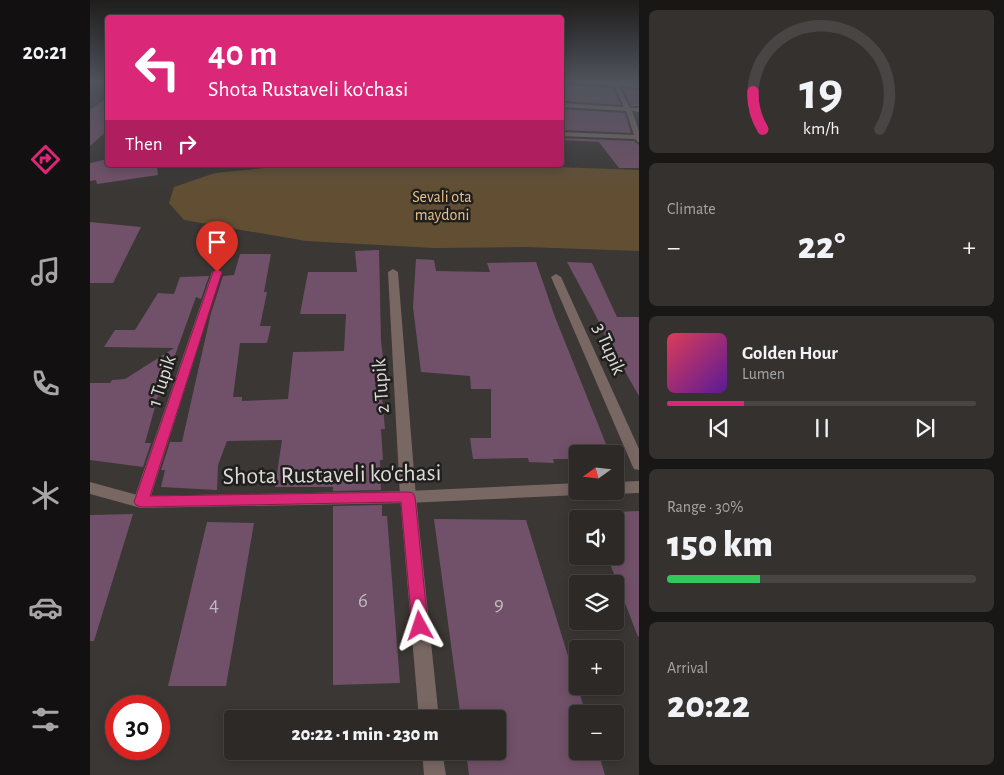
<!DOCTYPE html>
<meta charset="utf-8">
<style>
:root{--surface:#2c2927;--page:#34312f;--text:#f1f3f6;--muted:#a6a6a7;--line:#484544;--accent:#db2777}
body{margin:0;font-family:"Alegreya Sans",sans-serif;background:var(--page);color:var(--text);height:100vh;display:flex;flex-direction:column;font-size:19px;white-space:nowrap}
*{box-sizing:border-box;margin:0}
p{font-size:16px;color:var(--muted)}
.icon{flex:none;width:28px;height:28px;fill:none;stroke:currentColor;stroke-width:2;stroke-linecap:round;stroke-linejoin:round}
.map{position:relative;flex:1;overflow:hidden}
.panel{display:flex;flex-direction:column;gap:10px;padding:10px;background:#181715;width:365px}
.panel>*{flex:none}
.hud{position:absolute;left:15px;top:15px;width:459px;height:152px;border-radius:5px;box-shadow:0 2px 12px #0003,0 0 0 1px var(--line);background:#db2777;color:#fff;overflow:hidden}
.needle{width:32px;rotate:255deg}
.fabs{position:absolute;left:479px;top:445px;display:grid;gap:10px}
.fabs a{display:grid;place-items:center;width:55px;height:55px;border-radius:5px;background:var(--surface);box-shadow:0 2px 12px #0003,0 0 0 1px var(--line);font-size:25px}
.speed{position:absolute;left:15px;top:695px;display:flex;gap:10px;font-size:25px;font-weight:700;text-align:center}
.speed>*{display:grid;place-content:center;width:65px;height:65px;border-radius:50%;background:var(--surface);box-shadow:0 2px 12px #0003,0 0 0 1px var(--line);line-height:1}
.speed .limit{border:8px solid #d22;background:#fff;color:#111}
.pin{position:absolute;display:grid;place-items:center;width:42px;height:42px;color:#fff;margin:-51px -21px;border-radius:50% 50% 50% 0;rotate:-45deg;box-shadow:0 0 5px #0007}
.pin .icon{rotate:45deg}
.me{position:absolute;width:55px;margin:-28px;rotate:355deg;stroke-linejoin:round;filter:drop-shadow(0 0 4px #0008)}
.turn{display:flex;align-items:center;gap:18px;height:105px;padding:0 20px;font-size:22px}
.turn .icon{width:65px;height:65px;stroke-width:2.5}
.turn b{display:block;font-size:35px;line-height:42px}
.then{display:flex;align-items:center;height:48px;padding:0 20px;background:#0003;gap:10px;font-size:19px}
.big{font-size:38px;font-weight:800;line-height:1.1}
.panel .card{flex:1;display:flex;flex-direction:column;justify-content:center;gap:8px;min-width:0;padding:0 18px;border-radius:8px;background:var(--page)}
.panel .dial{align-items:center;gap:0}
.dial svg{height:130px;overflow:visible;fill:none;stroke:var(--line);stroke-width:7;stroke-linecap:round;text-anchor:middle}
.dial text{fill:var(--text);stroke:none}
.song{display:flex;align-items:center;gap:15px}
.cover{width:60px;height:60px;border-radius:8px;background:linear-gradient(135deg,hsl(350 70% 55%),hsl(270 70% 35%))}
.played{height:5px;border-radius:2px;background:linear-gradient(90deg,var(--accent) 25%,var(--line) 25%)}
.keys{display:flex;justify-content:space-around;direction:ltr}
.heat{display:flex;justify-content:space-between;align-items:center;font-size:28px;direction:ltr}
.charge{height:8px;border-radius:4px;background:linear-gradient(90deg,#34c759 30%,var(--line) 0)}
.trip{position:absolute;left:134px;top:710px;width:282px;height:50px;border-radius:5px;background:var(--surface);box-shadow:0 2px 12px #0003,0 0 0 1px var(--line);font-weight:800;line-height:50px;text-align:center}
main{display:flex;flex:1;min-height:0}
.tab-bar{display:flex;flex-direction:column;width:90px;justify-content:space-around;align-items:center;background:#121010;color:var(--muted)}
.tab-bar .icon{width:35px;height:35px}
.tab-bar .on{color:var(--accent)}
.tab-bar b{font-size:22px;color:var(--text)}
.map>svg:first-child{display:block}
</style>
<main>
<nav class="tab-bar">
<b>20:21</b>
<svg class="icon on" aria-label="directions" viewBox="0 0 24 24"><path d="M12 3l9 9-9 9-9-9zM9 14v-3h6M13 9l2 2-2 2"/></svg>
<svg class="icon" aria-label="music" viewBox="0 0 24 24"><path d="M9 18V5l10-2v13"/><circle cx="6" cy="18" r="3"/><circle cx="16" cy="16" r="3"/></svg>
<svg class="icon" aria-label="phone" viewBox="0 0 24 24"><path d="M5 4h4l2 5-3 2q2 4 5 5l2-3 5 2v4C11 20 4 13 5 4z"/></svg>
<svg class="icon" aria-label="climate" viewBox="0 0 24 24"><path d="M12 3v18M4 7l16 10M4 17L20 7"/></svg>
<svg class="icon" aria-label="car" viewBox="0 0 24 24"><path d="M5 17H2v-5l4-1 3-4h7l3 4 3 1v5h-3M9 17h6M6 11h13"/><circle cx="7" cy="17" r="2"/><circle cx="17" cy="17" r="2"/></svg>
<svg class="icon" aria-label="filters" viewBox="0 0 24 24"><path d="M4 7h16M4 17h16"/><circle cx="9" cy="7" r="2"/><circle cx="15" cy="17" r="2"/></svg>
</nav>
<div class="map">
<svg width="549" height="775" viewBox="0 0 549 775">
<rect width="100%" height="100%" fill="#3a3734"/>
<polygon fill="#624f33" points="205,165 413,165 549,170 549,251 436,247 344,248 216,241 94,220 79,203 84,187 125,173"/>
<g fill="#715169">
<polygon points="471,84 523,88 531,105 471,101"/>
<polygon points="532,88 549,90 549,106 541,106"/>
<polygon points="18,97 18,130 0,146 0,110"/>
<polygon points="471,109 535,113 541,133 471,130"/>
<polygon points="471,138 544,141 549,145 549,168 529,168 509,142 471,140"/>
<polygon points="18,159 18,165 67,165 68,175 7,184 6,180 0,181 0,163"/>
<polygon points="0,222 51,227 23,283 0,283"/>
<polygon points="289,250 291,341 294,366 289,366 295,429 291,429 293,460 290,460 291,490 243,491 243,487 185,487 192,440 137,441 128,465 127,490 71,487 75,470 71,470 80,442 92,442 121,313 133,276 144,275 150,254 181,254 174,292 177,292 170,326 181,326 177,343 150,343 143,397 152,397 152,401 198,399 203,352 254,351 256,314 210,314 218,272 267,272 265,251"/>
<polygon points="326,259 344,260 346,271 400,272 397,263 446,262 465,317 520,454 488,454 488,459 463,459 464,463 439,462 438,458 383,459 380,438 401,438 401,389 381,389 380,376 331,372 323,307"/>
<polygon points="477,262 502,263 527,317 549,317 549,396 517,340 506,316"/>
<polygon points="119,276 111,299 106,297 70,397 68,396 55,443 61,443 53,467 0,460 0,383 20,383 22,380 35,379 84,348 14,347 25,330 45,330 68,293 84,294 90,277"/>
<polygon points="292,505 292,516 297,516 310,683 243,685 243,506"/>
<polygon points="549,511 549,636 548,637 517,556 525,556 525,512"/>
<polygon points="43,514 4,641 0,641 0,515"/>
<polygon points="344,519 436,520 496,714 488,714 488,751 508,751 515,775 379,775 376,751 408,751 408,719 371,719"/>
<polygon points="117,522 164,523 136,686 78,686"/>
</g>
<g fill="none" stroke-linecap="round" stroke-linejoin="round">
<g fill="#796763" fill-rule="evenodd">
<polygon points="478,81 527,81 549,84 549,88 529,86 540,108 549,108 549,112 542,111 549,131 549,143 545,139 471,136 471,132 544,135 536,111 471,107 471,103 534,107 524,86"/>
<polygon points="127,269 132,272 59,502 56,506 51,508 46,506 43,502 122,272"/>
<polygon points="303,269 308,272 326,497 349,719 329,719 310,497 298,272"/>
<polygon points="466,274 471,277 549,449 549,470 544,469 542,465 461,277"/>
<polygon points="332,751 352,751 356,775 334,775"/>
</g>
<g fill="#796763" fill-rule="evenodd">
<polygon points="549,481 549,493 525,494 519,491 525,491 525,482"/>
<polygon points="0,482 51,496 318,491 488,483 488,491 494,491 488,495 318,503 51,508 0,494"/>
</g>
</g>
<linearGradient id="sky" x2="0" y2="1"><stop stop-color="#201e1d"/><stop offset="0.43" stop-color="#4f535c"/><stop offset="1" stop-color="#4f535c" stop-opacity="0"/></linearGradient>
<rect width="549" height="190" fill="url(#sky)"/>
<polygon fill="#db2777" stroke="#8e194d" points="127,269 132,272 60,496 318,492 323,493 325,497 338,626 336,632 330,634 324,632 322,626 311,502 51,507 46,505 44,502 123,272"/>
<g text-anchor="middle" dominant-baseline="central" stroke-width="5" stroke-linejoin="round" paint-order="stroke">
<g font-size="16" fill="#ebc38b" stroke="#201f1d">
<text x="352" y="197">Sevali ota<tspan x="352" dy="18">maydoni</tspan></text>
</g>
<g font-size="20" fill="#dddbd9" stroke="#201f1d">
<text transform="translate(519 349) rotate(66)">3 Tupik</text>
<text transform="translate(72 381) rotate(-72)">1 Tupik</text>
<text transform="translate(291 386) rotate(-94)">2 Tupik</text>
</g>
<g font-size="21" fill="#c2b8bd">
<text x="273" y="600">6</text>
<text x="409" y="603">9</text>
<text x="124" y="604">4</text>
</g>
<g font-size="24" fill="#dddbd9" stroke="#201f1d">
<text transform="translate(242 475) rotate(-1)">Shota Rustaveli ko'chasi</text>
</g>
</g>
</svg>
<div class="fabs">
<a><svg class="needle" viewBox="-14 -14 28 28"><path d="M0-13l5 13h-10z" fill="#e53935"/><path d="M0 13l5-13h-10z" fill="#a6a6a7"/></svg></a>
<a><svg class="icon" aria-label="sound" viewBox="0 0 24 24"><path d="M4 9h4l5-4v14l-5-4H4zM17 9q2 3 0 6"/></svg></a>
<a><svg class="icon" aria-label="layers" viewBox="0 0 24 24"><path d="M12 4l9 5-9 5-9-5zM3 14l9 5 9-5"/></svg></a>
<a>+</a>
<a>−</a>
</div>
<div class="speed"><div class="limit">30</div></div>
<div class="pin" style="left:127px;top:272px;background:#d93025"><svg class="icon" aria-label="arrive" viewBox="0 0 24 24"><path d="M6 21V4h12l-3 4 3 4H6"/></svg></div>
<svg class="me" style="left:330px;top:626px" viewBox="-20 -20 40 40"><path d="M0-17L14 15 0 8-14 15z" fill="#db2777" stroke="#fff" stroke-width="4"/></svg>
<div class="trip">20:22 · 1 min · 230 m</div>
<div class="hud">
<div class="turn"><svg class="icon" aria-label="left" viewBox="0 0 24 24"><path d="M17 20v-9H6M10 6l-5 5 5 5"/></svg><div><b>40 m</b>Shota Rustaveli ko'chasi</div></div>
<div class="then">Then<svg class="icon" aria-label="right" viewBox="0 0 24 24"><path d="M7 20v-9h11M14 6l5 5-5 5"/></svg></div>
</div>
</div>
<section class="panel">
<div class="card dial"><svg viewBox="0 0 100 80">
<path d="M14 69A42 42 0 1 1 86 69"/>
<path d="M14 69A42 42 0 0 1 8 46" stroke="#db2777"/>
<text x="50" y="56" font-size="32" font-weight="700">19</text>
<text x="50" y="72" font-size="11">km/h</text>
</svg></div>
<div class="card"><p>Climate</p>
<div class="heat"><a>−</a><b class="big">22°</b><a>+</a></div>
</div>
<div class="card">
<div class="song"><i class="cover"></i><div><b>Golden Hour</b><p>Lumen</p></div></div>
<div class="played"></div>
<div class="keys"><svg class="icon" aria-label="previous" viewBox="0 0 24 24"><path d="M18 5L8 12l10 7zM5 5v14"/></svg><svg class="icon" aria-label="pause" viewBox="0 0 24 24"><path d="M8 5v14M16 5v14"/></svg><svg class="icon" aria-label="next" viewBox="0 0 24 24"><path d="M6 5l10 7-10 7zM19 5v14"/></svg></div>
</div>
<div class="card"><p>Range · 30%</p><b class="big">150 km</b><div class="charge"></div></div>
<div class="card"><p>Arrival</p><b class="big">20:22</b></div>
</section>
</main>
